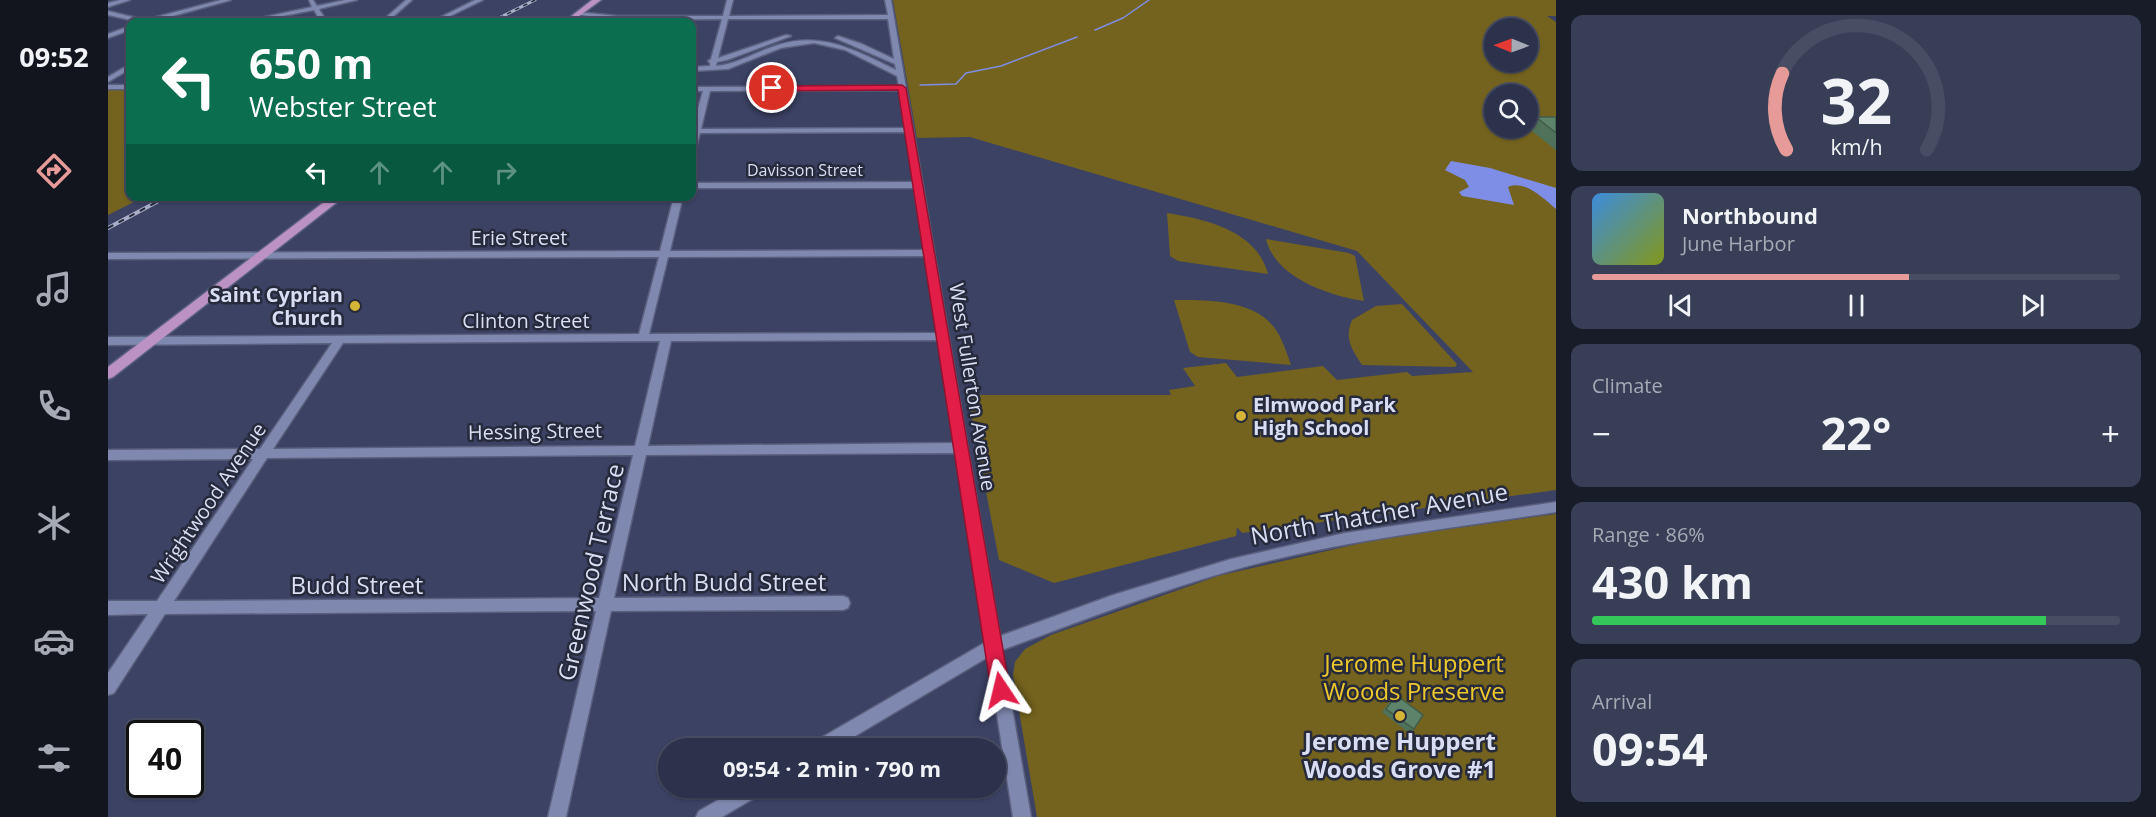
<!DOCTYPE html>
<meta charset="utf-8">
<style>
:root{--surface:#2c324b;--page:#383e55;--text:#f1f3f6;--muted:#a6aab5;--line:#484d63;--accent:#e69b98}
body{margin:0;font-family:"Open Sans",sans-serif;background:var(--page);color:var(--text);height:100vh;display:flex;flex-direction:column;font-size:22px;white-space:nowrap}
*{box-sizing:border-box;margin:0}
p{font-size:20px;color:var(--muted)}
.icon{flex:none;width:33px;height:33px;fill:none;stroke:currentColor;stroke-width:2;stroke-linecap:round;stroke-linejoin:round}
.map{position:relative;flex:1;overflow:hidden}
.details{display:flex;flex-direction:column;gap:15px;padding:15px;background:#181c29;width:600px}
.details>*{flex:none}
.hud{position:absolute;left:18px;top:18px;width:570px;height:183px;border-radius:12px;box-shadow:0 2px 4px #0004,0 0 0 2px var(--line);background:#0b6e4f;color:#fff;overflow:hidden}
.needle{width:39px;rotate:271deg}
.controls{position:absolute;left:1376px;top:18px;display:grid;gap:12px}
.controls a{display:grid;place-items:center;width:54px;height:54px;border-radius:50%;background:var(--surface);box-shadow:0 2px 4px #0004,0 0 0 2px var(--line);font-size:30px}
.speed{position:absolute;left:18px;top:720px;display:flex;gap:12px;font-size:30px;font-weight:700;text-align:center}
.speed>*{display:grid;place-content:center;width:78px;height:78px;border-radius:50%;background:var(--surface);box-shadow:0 2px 4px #0004,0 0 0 2px var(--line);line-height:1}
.speed .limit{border:3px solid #111;border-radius:9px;background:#fff;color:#111}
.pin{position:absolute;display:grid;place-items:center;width:51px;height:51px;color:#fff;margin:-26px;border:3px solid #fff;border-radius:50%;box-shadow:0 2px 6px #0007}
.me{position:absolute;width:66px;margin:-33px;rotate:350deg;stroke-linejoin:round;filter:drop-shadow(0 0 4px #0008)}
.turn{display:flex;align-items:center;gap:21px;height:126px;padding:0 24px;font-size:27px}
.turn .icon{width:78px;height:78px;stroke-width:2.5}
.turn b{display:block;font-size:42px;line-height:51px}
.lanes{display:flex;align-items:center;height:57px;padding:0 24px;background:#0003;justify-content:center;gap:30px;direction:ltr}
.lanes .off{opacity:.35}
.big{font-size:45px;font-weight:700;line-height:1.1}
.details .widget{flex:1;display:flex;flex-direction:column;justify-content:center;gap:9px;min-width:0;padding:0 21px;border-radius:12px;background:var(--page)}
.details .dial{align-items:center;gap:0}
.dial svg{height:156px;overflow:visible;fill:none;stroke:var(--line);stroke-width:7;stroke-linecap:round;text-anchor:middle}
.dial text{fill:var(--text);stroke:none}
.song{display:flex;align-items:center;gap:18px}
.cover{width:72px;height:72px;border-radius:9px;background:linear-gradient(135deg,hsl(210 70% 55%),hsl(70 70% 35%))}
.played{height:6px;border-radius:3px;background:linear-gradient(90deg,var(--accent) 60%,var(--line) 60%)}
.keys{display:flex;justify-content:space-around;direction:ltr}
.heat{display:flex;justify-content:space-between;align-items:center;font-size:33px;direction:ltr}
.charge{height:9px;border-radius:4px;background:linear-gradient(90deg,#34c759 86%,var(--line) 0)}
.trip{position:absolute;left:550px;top:738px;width:348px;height:60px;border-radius:30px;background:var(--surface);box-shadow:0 2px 4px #0004,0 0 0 2px var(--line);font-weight:700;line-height:60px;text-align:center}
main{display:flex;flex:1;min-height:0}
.tab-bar{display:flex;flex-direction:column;width:108px;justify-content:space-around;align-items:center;background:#12141e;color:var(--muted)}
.tab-bar .icon{width:42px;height:42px}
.tab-bar .active{color:var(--accent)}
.tab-bar b{font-size:27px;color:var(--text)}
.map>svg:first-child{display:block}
</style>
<main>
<nav class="tab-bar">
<b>09:52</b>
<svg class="icon active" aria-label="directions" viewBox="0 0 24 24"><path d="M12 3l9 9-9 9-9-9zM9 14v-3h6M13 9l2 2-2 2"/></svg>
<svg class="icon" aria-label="music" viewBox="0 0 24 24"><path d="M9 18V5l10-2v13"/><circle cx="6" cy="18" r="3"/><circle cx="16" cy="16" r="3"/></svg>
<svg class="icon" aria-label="phone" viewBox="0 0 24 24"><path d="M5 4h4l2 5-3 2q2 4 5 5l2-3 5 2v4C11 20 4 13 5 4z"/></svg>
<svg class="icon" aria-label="climate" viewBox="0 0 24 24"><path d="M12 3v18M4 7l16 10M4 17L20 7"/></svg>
<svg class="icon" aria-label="car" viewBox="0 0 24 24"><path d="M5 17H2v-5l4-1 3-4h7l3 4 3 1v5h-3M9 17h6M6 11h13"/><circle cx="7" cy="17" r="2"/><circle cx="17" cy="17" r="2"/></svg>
<svg class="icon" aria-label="filters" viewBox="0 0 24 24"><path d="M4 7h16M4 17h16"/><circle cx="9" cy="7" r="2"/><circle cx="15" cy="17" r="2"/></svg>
</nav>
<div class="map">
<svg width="1448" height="817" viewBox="0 0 1448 817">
<rect width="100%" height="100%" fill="#3b4264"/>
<g fill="#74631e" fill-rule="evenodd">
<path d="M785,0H1448V16H1439L1448,22V490L1134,533L1129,527L1128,536L946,583L891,560L861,402L871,395H1063L1061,390L1087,386L1075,368L1118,363L1129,377L1215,366L1229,380L1299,372L1304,376L1365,372L1249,251L862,137L809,138ZM1386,28H1419V62H1386ZM1386,94H1419V128H1386Z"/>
<polygon points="0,89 22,89 22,196 36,197 0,215"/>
<path d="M1059,213C1098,219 1149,231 1160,274L1070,261L1062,256Z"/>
<path d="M1158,239L1241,253L1247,256L1256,301C1222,296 1167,278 1158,239Z"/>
<path d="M1066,300C1097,300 1143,299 1165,326C1174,337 1178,351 1183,365L1090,357L1082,352Z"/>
<path d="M1294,304L1349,364L1347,367L1254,365C1244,350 1236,338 1244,320L1268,306Z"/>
<polygon points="1448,514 1448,817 929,817 905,675 907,662 917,649 943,635 1110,576 1271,539"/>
</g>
<path fill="#7e8de6" d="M1343,161L1382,168L1448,188V209C1436,199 1416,179 1400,187L1406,205L1354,196L1351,192L1361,187L1357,180L1337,170Z"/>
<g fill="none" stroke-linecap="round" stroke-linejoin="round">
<g stroke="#7e8de6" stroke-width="1.5">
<polyline points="987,30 1015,18 1041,0"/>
<polyline points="812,85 848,84 858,73 893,66 969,37"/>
</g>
<g stroke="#595f7c" stroke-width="3">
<g id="minor">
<polygon points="12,0 22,0 0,7 0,3"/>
<polygon points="113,0 123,0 43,22 32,22 0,15 0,11 37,20"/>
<polygon points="201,0 205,0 209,6 237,0 249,0 211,9 219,22 213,22 206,10 143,22 133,22 204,7"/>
<polygon points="298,0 304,0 279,22 273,22"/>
<polygon points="367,0 375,0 330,22 323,22"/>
<path d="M619,0H625L621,16L780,15L777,0H783L892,636L1005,595L1123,559L1237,533L1448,502V512C1339,529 1228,541 1122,571C1045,593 970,622 894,650L923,817H905L880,657L727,748H703L706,742L878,642L848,453L538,455L506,598L735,596L740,598L742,603L740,608L735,610L503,611L458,817H440L488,611L57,614L6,693L0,695V673L40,614L0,615V601H49L145,459L0,460V450L152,449L224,343L0,345V337L531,334L551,257L0,259V253L552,251L566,196H575L562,251L816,250L806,188H584V183L806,182L798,132L592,133L588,148L584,150V129L595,91H584V87L791,86L789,76L737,50L706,43L673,48L620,69L584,71V67L602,66V63L600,61L603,59L614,19L509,20L466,14L469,12L509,16H615ZM620,19H780L786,59L754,44L730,36L727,38L787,64L788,70C749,51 714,31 670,45C649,51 630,64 608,66L609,62L619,60L683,36L678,35L610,58ZM791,90L797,128L593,129L602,91ZM817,256L829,333L541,334L560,257ZM830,340L846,443L540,446L563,341ZM552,341L527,446L165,449L235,343ZM525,455L491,598L66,601L159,458Z"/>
<polygon points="22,26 22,30 0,38 0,34"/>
<polygon points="22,64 22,69 0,82 0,77"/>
<rect x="0" y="85" width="22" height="4"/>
<polygon points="631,788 656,788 653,794 614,817 588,817 591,811"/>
</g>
</g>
<g stroke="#595f7c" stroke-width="3">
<g id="major">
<polygon points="484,0 493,0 463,22 456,22"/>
<polygon points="224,196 237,196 5,377 0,379 0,367"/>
</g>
</g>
<use href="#minor" fill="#7f88ae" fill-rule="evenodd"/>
<use href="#major" fill="#bc92c5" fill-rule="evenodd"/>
<g stroke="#a9afc9" stroke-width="3">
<polyline id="rail-far1" points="383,22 427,0"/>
</g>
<g stroke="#a9afc9" stroke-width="4">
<polyline id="rail" points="0,228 60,196"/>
</g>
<use href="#rail-far1" stroke="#262a3a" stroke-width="1.5" stroke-dasharray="4.5" stroke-linecap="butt"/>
<use href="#rail" stroke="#262a3a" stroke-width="2" stroke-dasharray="6" stroke-linecap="butt"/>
</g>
<g fill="#50725b">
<polygon points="1428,117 1448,117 1448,150 1420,128"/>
<polygon points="1288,695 1306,729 1301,733 1274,712 1284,699"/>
</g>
<g fill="#5d846a" stroke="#415c4a" stroke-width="1.5">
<polygon points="1428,117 1448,117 1448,133"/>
<polygon points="1288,695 1315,715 1306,729 1278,709"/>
</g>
<polygon fill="#e11d48" stroke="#92132f" stroke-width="1.5" points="794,85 798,88 902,690 899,696 893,699 886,696 883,690 790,90 664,91 660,88 664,86"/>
<g fill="#d5b535" stroke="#262a3a" stroke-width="2">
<circle cx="247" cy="306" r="6"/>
<circle cx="1133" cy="416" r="6"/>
<circle cx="1292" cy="716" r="6"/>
</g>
<g text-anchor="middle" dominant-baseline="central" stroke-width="5" stroke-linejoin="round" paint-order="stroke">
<g font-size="16" fill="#d9def4" stroke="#262a3a">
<text x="697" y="170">Davisson Street</text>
</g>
<g font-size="20" fill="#d9def4" stroke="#262a3a">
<text x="411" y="237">Erie Street</text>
<text x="418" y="320">Clinton Street</text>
<text transform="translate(865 387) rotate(81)">West Fullerton Avenue</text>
<text transform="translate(427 431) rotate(-1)">Hessing Street</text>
<text transform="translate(100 503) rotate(-56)">Wrightwood Avenue</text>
</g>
<g font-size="20" font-weight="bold" fill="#d9def4" stroke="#262a3a" text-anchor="end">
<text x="235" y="294">Saint Cyprian<tspan x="235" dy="23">Church</tspan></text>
<text x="1145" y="404" text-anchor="start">Elmwood Park<tspan x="1145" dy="23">High School</tspan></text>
</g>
<g font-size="24" fill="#d9def4" stroke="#262a3a">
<text transform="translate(1271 513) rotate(-10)">North Thatcher Avenue</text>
<text transform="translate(482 572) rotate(-77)">Greenwood Terrace</text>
<text x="616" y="581">North Budd Street</text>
<text x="249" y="584">Budd Street</text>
</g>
<g font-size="24" fill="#edc82d" stroke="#262a3a">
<text x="1306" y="662">Jerome Huppert<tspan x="1306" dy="28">Woods Preserve</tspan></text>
</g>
<g font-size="24" font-weight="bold" fill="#d9def4" stroke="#262a3a">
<text x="1292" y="740">Jerome Huppert<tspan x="1292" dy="28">Woods Grove #1</tspan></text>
</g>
</g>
</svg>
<div class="controls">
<a><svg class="needle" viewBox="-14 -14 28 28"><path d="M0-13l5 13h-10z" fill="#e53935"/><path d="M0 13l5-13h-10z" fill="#a6aab5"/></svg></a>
<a><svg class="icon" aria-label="search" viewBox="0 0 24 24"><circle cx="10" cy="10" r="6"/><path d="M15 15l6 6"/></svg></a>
</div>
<div class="speed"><div class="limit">40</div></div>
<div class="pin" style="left:664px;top:88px;background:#d93025"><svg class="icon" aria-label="arrive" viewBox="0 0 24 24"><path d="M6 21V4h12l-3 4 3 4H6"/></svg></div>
<svg class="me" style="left:893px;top:690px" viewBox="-20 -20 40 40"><path d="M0-17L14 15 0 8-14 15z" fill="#e11d48" stroke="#fff" stroke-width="4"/></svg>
<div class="trip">09:54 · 2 min · 790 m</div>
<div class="hud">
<div class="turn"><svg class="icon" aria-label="left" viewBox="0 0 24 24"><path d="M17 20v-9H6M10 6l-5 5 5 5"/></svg><div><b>650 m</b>Webster Street</div></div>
<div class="lanes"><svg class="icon" aria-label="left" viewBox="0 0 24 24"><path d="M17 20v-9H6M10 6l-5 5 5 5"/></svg><svg class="icon off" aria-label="ahead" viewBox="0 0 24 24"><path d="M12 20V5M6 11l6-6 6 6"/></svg><svg class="icon off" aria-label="ahead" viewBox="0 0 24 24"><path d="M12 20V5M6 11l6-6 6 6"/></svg><svg class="icon off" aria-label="right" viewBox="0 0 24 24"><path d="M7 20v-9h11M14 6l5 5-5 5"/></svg></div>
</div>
</div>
<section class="details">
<div class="widget dial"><svg viewBox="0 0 100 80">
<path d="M14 69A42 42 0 1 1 86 69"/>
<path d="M14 69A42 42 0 0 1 12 30" stroke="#e69b98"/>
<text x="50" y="56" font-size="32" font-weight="700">32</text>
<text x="50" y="72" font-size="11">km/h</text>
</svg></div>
<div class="widget">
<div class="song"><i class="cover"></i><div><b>Northbound</b><p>June Harbor</p></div></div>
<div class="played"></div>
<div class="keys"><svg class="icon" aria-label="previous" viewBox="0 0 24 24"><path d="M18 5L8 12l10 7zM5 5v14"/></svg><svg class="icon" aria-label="pause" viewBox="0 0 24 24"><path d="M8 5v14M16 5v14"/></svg><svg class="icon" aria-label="next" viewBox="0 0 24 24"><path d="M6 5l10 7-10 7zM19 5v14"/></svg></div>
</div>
<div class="widget"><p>Climate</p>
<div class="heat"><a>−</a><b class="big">22°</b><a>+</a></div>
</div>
<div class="widget"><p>Range · 86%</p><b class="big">430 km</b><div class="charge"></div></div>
<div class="widget"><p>Arrival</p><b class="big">09:54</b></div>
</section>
</main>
